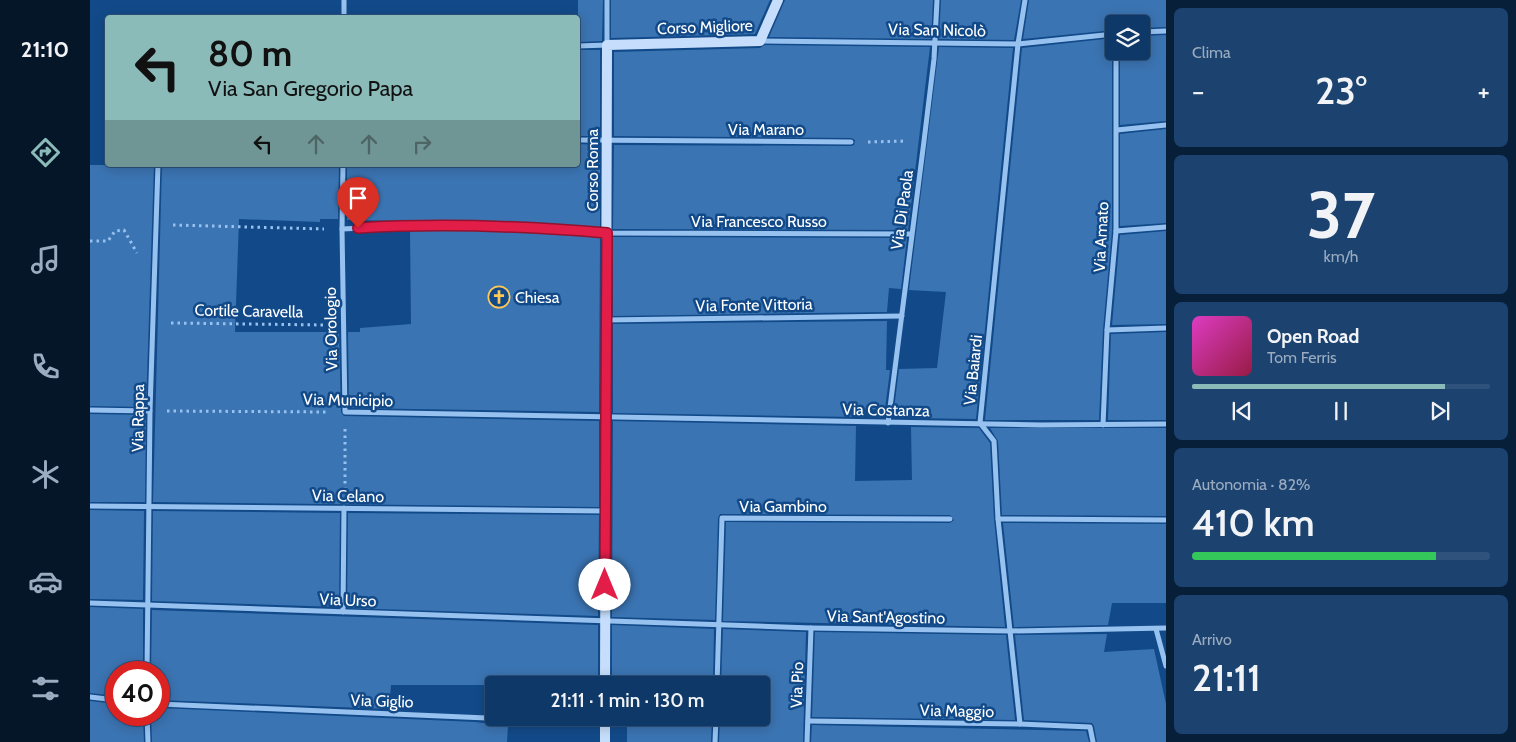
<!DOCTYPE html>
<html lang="it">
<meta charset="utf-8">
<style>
:root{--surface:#0e3867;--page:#1c4370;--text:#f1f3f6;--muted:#9bacc0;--line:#2e527b;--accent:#8bbbb9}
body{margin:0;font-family:Cabin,sans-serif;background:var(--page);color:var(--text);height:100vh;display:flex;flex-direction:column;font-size:19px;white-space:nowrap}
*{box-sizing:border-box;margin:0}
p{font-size:16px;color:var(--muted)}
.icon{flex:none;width:28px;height:28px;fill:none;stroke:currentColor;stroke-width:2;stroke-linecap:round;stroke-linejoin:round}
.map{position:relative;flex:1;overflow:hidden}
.side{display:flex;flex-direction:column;gap:8px;padding:8px;background:#081f39;width:350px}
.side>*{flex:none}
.hud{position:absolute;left:15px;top:15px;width:475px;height:152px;border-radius:5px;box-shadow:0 2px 12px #0003,0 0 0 1px var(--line);background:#8bbbb9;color:#111;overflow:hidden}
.fabs{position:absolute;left:1015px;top:15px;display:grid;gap:10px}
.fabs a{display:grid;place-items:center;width:45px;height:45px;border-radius:5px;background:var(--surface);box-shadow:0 2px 12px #0003,0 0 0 1px var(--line);font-size:25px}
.speed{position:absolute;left:15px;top:661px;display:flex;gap:10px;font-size:25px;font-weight:700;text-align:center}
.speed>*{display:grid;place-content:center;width:65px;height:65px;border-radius:50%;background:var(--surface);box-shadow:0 2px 12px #0003,0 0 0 1px var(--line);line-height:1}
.speed .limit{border:8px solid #d22;background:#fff;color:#111}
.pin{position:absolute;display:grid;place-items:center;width:42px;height:42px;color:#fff;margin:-51px -21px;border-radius:50% 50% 50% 0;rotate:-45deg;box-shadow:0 0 5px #0007}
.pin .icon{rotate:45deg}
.me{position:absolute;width:55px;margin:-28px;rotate:0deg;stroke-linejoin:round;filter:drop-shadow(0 0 4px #0008)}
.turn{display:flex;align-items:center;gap:18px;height:105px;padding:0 20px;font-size:22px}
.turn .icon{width:65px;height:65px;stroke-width:2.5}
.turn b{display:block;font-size:35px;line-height:42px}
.lanes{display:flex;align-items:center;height:48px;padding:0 20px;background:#0003;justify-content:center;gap:25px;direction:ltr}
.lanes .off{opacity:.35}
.big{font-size:38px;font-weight:600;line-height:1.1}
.side .tile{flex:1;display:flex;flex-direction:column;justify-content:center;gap:8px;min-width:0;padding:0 18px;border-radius:8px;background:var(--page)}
.side .dial{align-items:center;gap:0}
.dial b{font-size:65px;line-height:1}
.song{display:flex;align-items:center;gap:15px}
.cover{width:60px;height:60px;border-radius:8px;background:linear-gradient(135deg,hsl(310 70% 55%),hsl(340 70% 35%))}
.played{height:5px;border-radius:2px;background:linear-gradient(90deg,var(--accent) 85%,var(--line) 85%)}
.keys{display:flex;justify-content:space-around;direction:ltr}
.heat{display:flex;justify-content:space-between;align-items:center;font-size:28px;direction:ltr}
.charge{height:8px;border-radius:4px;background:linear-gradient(90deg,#34c759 82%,var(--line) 0)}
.trip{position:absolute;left:395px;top:676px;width:285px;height:50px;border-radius:5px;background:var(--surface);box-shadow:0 2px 12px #0003,0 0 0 1px var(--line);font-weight:600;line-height:50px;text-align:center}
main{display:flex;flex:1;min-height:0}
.menu{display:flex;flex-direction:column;width:90px;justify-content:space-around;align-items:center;background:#061629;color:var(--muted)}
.menu .icon{width:35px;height:35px}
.menu .current{color:var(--accent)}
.menu b{font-size:22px;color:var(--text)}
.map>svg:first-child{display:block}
</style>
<main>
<nav class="menu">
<b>21:10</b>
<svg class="icon current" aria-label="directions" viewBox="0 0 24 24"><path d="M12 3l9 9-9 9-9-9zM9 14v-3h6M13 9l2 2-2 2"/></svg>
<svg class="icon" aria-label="music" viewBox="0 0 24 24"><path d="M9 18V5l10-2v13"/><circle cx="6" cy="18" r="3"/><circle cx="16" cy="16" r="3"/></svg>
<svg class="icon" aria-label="phone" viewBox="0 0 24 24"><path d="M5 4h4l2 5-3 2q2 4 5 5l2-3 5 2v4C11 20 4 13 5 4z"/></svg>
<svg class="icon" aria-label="climate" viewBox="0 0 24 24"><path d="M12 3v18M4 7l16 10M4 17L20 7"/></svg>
<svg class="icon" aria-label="car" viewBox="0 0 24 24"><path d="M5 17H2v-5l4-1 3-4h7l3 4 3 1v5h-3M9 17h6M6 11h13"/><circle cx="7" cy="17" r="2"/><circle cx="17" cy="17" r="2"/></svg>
<svg class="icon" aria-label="filters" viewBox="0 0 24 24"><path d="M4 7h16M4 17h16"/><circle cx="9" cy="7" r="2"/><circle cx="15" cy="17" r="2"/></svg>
</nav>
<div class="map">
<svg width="1076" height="742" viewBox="0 0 1076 742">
<rect width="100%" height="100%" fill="#124a89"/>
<g fill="#3b74b2">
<polygon points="488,0 513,0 512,41 488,42"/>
<polygon points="521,0 680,0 665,34 521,38"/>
<polygon points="695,0 843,0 841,39 679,37"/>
<polygon points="851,0 931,0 924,40 849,39"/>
<polygon points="939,0 1076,0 1076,27 1051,28 1051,24 1024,24 1024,30 933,39"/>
<polygon points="1076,35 1076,121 1030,125 1030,51 1051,51 1051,36"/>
<polygon points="1024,38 1022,51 1022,231 1013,330 1009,420 895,420 932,48"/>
<polygon points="675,45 840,47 818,230 523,229 524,145 761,146 764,145 765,140 761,138 524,136 524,52 670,48"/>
<polygon points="849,47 923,48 886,419 820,418 820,408 804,409 809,369 847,368 856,292 819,290"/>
<rect x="488" y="50" width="22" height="86"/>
<polygon points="1076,129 1076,223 1030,226 1030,134"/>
<polygon points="488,144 510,145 510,228 444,223 257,220 257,165 488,165"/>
<polygon points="0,165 64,165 56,407 0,406"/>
<polygon points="72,165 249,165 248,219 230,219 230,222 149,219 145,332 249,332 251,412 254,416 509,421 509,507 63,502"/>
<polygon points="320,230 444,231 510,237 509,412 259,408 258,332 270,332 270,328 321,324"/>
<polygon points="1076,231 1076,324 1022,325 1030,235"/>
<polygon points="523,237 817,238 811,289 799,288 797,312 523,316"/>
<polygon points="797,321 796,370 800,370 795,409 767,410 767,417 523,413 523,324"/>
<polygon points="1076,332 1076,420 1018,420 1021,334"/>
<polygon points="0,414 56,415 55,502 0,502"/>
<polygon points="523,421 766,426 765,481 822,480 821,427 889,428 900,443 904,519 915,627 633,621 636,522 860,523 864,520 860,515 630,514 628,518 625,620 522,617"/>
<polygon points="900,428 1076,428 1076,516 912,515 908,441"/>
<polygon points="0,510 54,511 53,600 0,599"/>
<polygon points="63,511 250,513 249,607 62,601"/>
<polygon points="258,513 509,515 508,616 257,608"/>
<polygon points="913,523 1076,524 1076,603 1022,603 1018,625 924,627"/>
<polygon points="0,607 53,609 53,672 26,672 26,696 0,693"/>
<polygon points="62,610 508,625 508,685 301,685 299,709 69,700 69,672 61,672"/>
<polygon points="522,625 624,629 623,685 522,685"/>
<polygon points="633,629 716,632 713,742 629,742 630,718 671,718 671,685 631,685"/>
<polygon points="725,632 916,635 925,720 722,717"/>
<polygon points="1017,634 1014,652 1064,649 1076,704 1076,742 1007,742 1004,726 1002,723 934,720 925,635"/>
<polygon points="0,701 26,704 26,715 53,715 54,742 0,742"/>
<polygon points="69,708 385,722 418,726 417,742 62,742 61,715 69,715"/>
<polygon points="537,718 622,718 621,742 537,742"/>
<polygon points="722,725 996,731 999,742 721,742"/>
</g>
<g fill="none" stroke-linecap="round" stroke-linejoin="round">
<g stroke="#97c2f0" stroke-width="3" stroke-dasharray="2.5 4" stroke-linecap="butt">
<polyline points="778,142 816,141"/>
<polyline points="83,225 234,229"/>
<polyline points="0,241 18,241 25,231 34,230 47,253"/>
<polyline points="81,323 235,325"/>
<polyline points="77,411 236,412"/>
<polyline points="255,490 255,429"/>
</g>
<g stroke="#97c2f0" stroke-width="5">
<polyline points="254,18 254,0"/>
<polyline points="1051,32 1076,31"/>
<polyline points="670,41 928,44 1024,34"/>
<polyline points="488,46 517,45 517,0"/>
<polyline points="1027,130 1076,125"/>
<polyline points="488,140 761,142"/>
<polyline points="253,165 252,229 255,412 951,425 1076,424"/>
<polyline points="252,229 316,226 444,227 517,233 821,234"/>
<polyline points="1026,231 1076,227"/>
<polyline points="516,320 812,316"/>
<polyline points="1017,330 1076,328"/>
<polyline points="0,410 60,411"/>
<polyline points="798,423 834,141 844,59 847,0"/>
<polyline points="1013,425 1017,330 1026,231 1026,51"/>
<polyline points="0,506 515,511"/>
<polyline points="908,519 1076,520"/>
<polyline points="0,603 721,628 921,631 1076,628"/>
<polyline points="253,612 254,508"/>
<polyline points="1066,629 1076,666"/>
<polyline points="57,672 60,411 68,165"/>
<polyline points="627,685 632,518 860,519"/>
<polyline points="0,697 26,700"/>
<polyline points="69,704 515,723"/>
<polyline points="57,715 58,742"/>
<polyline points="718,721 930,724 1000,727 1003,742"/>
<polyline points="930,724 908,519 904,441 890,423 928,44 935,0"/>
<polyline points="625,742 626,718"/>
<polyline points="717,742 721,628"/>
</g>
<g stroke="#c6defb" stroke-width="10">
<polyline points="515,685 517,45 670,41 688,0"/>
<polyline points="515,742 515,718"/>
</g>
</g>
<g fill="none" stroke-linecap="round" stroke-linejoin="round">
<g stroke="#92132f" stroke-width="12">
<path id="route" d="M268,228C351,223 434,226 517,233L515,585"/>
</g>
<use href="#route" stroke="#e11d48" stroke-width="9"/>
</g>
<defs>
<g id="church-ring" transform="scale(1.125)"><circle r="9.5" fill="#124a89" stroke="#ffc957" stroke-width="1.5"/><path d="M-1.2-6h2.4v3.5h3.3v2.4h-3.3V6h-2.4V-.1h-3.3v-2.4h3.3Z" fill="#ffc957"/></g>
</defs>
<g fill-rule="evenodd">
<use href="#church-ring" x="409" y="297"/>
</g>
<g text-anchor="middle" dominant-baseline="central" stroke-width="5" stroke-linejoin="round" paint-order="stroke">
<g font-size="16" fill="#fff" stroke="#124a89">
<text transform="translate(615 27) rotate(-2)">Corso Migliore</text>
<text transform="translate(847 30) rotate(1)">Via San Nicolò</text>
<text x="676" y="129">Via Marano</text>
<text transform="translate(502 170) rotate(-90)">Corso Roma</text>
<text transform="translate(812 210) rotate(-82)">Via Di Paola</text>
<text x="669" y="221">Via Francesco Russo</text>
<text transform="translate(1011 237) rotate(-87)">Via Amato</text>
<text transform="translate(664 305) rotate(-1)">Via Fonte Vittoria</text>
<text transform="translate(159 311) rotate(1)">Cortile Caravella</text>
<text transform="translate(241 329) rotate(-91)">Via Orologio</text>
<text transform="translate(883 370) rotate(-84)">Via Baiardi</text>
<text transform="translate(258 400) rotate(1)">Via Municipio</text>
<text transform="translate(796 410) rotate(1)">Via Costanza</text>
<text transform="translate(48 418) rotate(-89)">Via Rappa</text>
<text transform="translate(258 496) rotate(1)">Via Celano</text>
<text x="693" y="506">Via Gambino</text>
<text transform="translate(258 600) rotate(2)">Via Urso</text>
<text transform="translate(796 617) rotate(1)">Via Sant'Agostino</text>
<text transform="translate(707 685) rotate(-88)">Via Pio</text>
<text transform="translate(292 701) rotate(2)">Via Giglio</text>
<text transform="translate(867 711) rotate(1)">Via Maggio</text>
</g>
<g font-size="16" fill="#fff" stroke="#124a89" text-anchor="start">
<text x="425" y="297">Chiesa</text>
</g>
</g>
</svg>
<div class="fabs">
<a><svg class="icon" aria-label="layers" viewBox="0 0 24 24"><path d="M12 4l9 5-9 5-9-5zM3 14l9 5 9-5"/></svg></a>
</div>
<div class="speed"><div class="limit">40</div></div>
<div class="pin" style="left:268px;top:228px;background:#d93025"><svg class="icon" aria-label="arrive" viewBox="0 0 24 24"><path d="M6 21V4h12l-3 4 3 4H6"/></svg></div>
<svg class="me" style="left:515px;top:585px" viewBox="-20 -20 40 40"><circle r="19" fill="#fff"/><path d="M0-13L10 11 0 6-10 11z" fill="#e11d48"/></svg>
<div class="trip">21:11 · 1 min · 130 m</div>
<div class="hud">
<div class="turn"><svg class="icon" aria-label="left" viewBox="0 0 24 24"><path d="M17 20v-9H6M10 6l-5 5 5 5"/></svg><div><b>80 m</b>Via San Gregorio Papa</div></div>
<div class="lanes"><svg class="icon" aria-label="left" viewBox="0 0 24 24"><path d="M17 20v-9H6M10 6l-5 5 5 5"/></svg><svg class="icon off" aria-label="ahead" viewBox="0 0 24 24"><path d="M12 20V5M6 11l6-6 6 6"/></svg><svg class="icon off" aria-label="ahead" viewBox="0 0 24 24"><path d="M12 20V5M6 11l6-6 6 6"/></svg><svg class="icon off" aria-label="right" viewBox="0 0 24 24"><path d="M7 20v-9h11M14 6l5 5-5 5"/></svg></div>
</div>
</div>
<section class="side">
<div class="tile"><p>Clima</p>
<div class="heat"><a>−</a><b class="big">23°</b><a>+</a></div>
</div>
<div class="tile dial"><b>37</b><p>km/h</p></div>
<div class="tile">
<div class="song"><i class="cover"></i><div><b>Open Road</b><p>Tom Ferris</p></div></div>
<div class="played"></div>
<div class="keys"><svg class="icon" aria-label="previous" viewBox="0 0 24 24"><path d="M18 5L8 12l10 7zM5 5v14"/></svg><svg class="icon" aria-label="pause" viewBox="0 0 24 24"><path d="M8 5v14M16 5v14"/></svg><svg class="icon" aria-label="next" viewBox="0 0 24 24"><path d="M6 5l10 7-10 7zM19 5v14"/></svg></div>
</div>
<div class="tile"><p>Autonomia · 82%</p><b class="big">410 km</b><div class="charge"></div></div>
<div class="tile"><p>Arrivo</p><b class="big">21:11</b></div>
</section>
</main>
